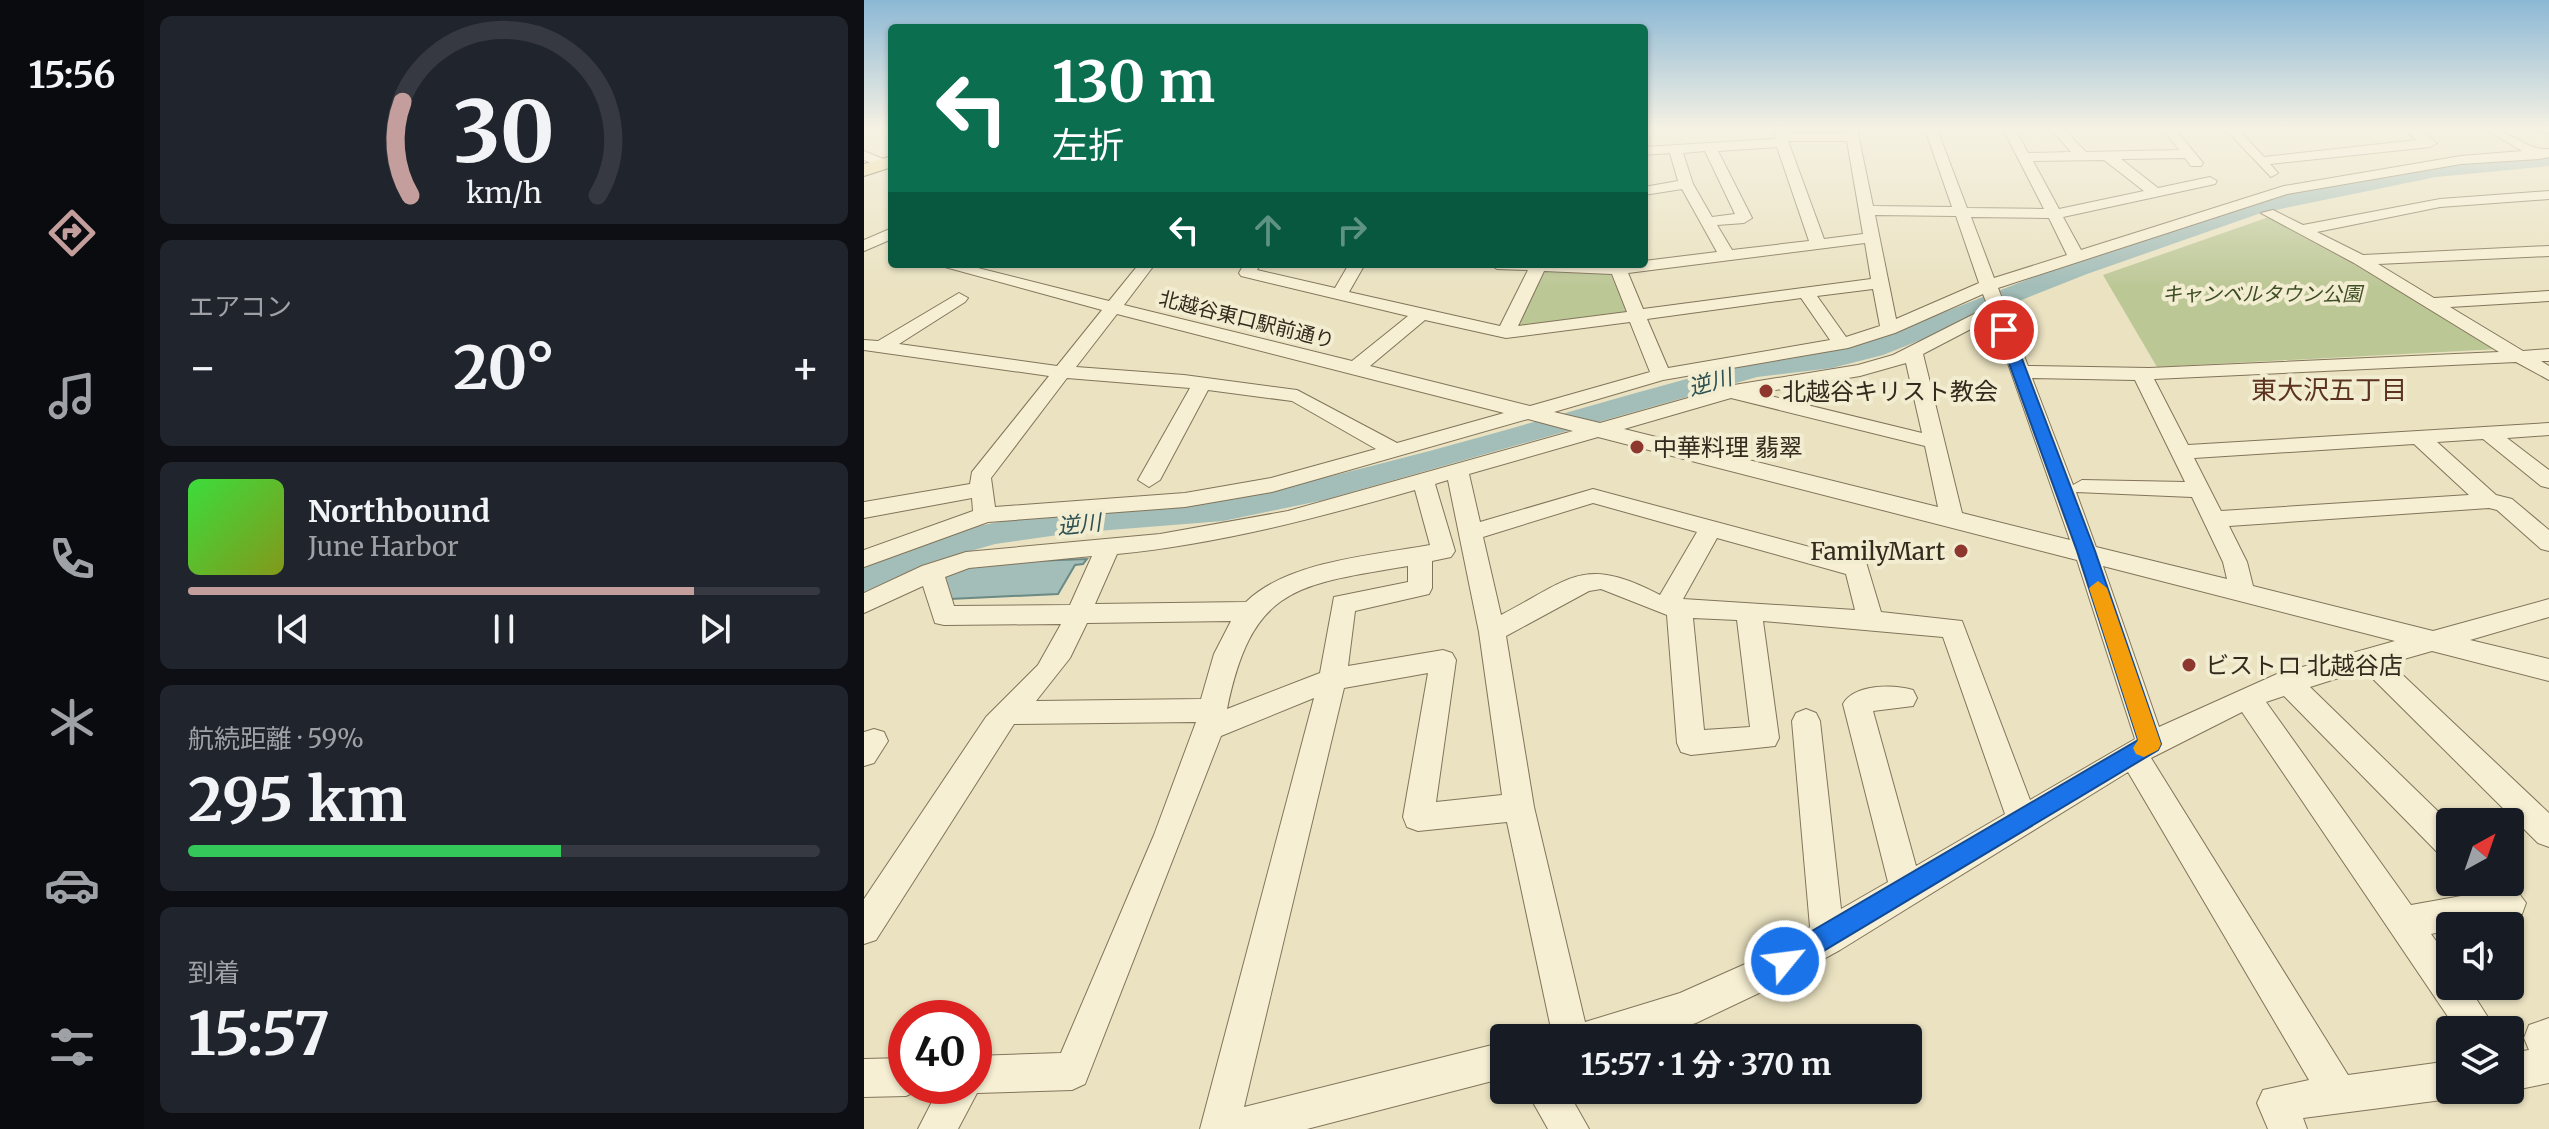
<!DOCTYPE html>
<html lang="ja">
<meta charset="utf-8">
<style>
:root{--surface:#171b24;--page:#20242c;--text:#f1f3f6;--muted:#9ea1a6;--line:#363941;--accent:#c49e9c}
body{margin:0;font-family:Merriweather,"Noto Sans JP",serif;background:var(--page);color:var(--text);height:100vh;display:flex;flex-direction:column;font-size:30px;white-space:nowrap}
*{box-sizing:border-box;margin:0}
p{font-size:26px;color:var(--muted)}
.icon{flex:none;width:44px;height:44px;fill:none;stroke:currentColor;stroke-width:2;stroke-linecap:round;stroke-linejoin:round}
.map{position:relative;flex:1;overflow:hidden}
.details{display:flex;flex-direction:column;gap:16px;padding:16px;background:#0d0f14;width:720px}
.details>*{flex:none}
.guide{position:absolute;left:24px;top:24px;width:760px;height:244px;border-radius:8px;box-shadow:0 2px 6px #0004;background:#0b6e4f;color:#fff;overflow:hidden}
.needle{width:52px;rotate:40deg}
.tools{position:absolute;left:1572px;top:808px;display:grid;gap:16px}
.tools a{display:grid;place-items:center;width:88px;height:88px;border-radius:8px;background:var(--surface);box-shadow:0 2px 6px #0004;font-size:40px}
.speed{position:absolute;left:24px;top:1000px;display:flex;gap:16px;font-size:40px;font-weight:700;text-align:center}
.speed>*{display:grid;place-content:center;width:104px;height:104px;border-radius:50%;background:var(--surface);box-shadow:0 2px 6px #0004;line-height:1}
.speed .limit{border:12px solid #d22;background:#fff;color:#111}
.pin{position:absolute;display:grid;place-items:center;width:68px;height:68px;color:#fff;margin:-34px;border:4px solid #fff;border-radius:50%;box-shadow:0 2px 8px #0007}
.me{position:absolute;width:88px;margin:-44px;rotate:61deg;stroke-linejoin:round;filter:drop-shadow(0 0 6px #0008)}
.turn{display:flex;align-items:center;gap:28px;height:168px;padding:0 32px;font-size:36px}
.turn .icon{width:104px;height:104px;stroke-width:2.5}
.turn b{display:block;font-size:56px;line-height:68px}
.lanes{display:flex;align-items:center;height:76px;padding:0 32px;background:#0003;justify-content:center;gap:40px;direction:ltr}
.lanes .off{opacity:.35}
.big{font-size:60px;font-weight:700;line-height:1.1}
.details .widget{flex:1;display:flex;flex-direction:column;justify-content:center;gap:12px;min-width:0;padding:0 28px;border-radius:12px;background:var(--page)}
.details .dial{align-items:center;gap:0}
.dial svg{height:208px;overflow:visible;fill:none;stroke:var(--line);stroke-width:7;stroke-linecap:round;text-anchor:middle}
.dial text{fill:var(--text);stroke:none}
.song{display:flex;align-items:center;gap:24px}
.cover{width:96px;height:96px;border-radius:12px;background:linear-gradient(135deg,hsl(120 70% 55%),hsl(70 70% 35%))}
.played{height:8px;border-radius:4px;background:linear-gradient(90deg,var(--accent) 80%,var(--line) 80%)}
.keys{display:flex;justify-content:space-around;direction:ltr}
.heat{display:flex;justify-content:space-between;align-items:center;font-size:44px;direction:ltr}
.charge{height:12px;border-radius:6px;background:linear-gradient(90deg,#34c759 59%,var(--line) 0)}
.trip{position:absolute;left:626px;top:1024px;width:432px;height:80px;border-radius:8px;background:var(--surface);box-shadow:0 2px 6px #0004;font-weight:700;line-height:80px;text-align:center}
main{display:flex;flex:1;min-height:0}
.dock{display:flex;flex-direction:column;width:144px;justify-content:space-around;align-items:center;background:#090b0e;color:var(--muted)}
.dock .icon{width:56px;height:56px}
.dock .current{color:var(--accent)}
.dock b{font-size:36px;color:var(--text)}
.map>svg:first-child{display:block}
</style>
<main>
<nav class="dock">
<b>15:56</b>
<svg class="icon current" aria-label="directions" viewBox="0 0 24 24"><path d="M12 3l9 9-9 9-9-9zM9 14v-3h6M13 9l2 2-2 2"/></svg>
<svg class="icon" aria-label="music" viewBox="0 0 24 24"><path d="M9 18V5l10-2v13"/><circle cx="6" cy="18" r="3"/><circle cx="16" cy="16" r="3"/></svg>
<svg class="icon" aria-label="phone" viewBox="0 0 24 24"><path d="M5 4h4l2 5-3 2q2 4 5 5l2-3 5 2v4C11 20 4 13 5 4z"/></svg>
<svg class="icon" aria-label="climate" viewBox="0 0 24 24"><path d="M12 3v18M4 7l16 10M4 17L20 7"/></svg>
<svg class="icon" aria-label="car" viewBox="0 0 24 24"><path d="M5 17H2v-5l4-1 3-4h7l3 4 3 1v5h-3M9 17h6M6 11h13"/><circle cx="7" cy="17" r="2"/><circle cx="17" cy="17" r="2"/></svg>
<svg class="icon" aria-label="filters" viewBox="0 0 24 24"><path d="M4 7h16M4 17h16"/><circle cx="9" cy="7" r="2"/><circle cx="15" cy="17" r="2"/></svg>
</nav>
<section class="details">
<div class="widget dial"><svg viewBox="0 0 100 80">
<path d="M14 69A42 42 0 1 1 86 69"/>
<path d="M14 69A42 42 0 0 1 11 33" stroke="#c49e9c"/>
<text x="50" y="56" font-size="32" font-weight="700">30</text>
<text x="50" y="72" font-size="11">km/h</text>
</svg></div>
<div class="widget"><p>エアコン</p>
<div class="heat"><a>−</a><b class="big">20°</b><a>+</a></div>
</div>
<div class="widget">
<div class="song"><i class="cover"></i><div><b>Northbound</b><p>June Harbor</p></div></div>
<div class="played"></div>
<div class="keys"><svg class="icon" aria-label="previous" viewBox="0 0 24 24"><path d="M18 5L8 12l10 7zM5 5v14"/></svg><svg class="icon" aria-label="pause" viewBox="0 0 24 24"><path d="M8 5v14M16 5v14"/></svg><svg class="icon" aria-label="next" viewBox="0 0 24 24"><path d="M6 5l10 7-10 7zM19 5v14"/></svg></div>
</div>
<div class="widget"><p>航続距離 · 59%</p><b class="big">295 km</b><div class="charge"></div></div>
<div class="widget"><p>到着</p><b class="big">15:57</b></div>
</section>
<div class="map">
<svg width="1685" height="1129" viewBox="0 0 1685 1129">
<rect width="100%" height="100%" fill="#eae2c1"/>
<g fill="#bcc796">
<polygon points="1405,217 1512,274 1635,349 1293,367 1239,275"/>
<polygon points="677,268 750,271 767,313 649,330"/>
</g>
<polygon fill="#a3bdb8" stroke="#6b8a85" stroke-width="2" points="223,559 219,564 211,565 194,594 86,599 77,578 111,563"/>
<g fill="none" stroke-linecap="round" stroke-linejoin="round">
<path fill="#a3bdb8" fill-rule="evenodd" d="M1685,154V166L1572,177L1397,213L1223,274L1019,355L968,368L893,377L460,500L359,521L208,533L131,544L65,563L0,592V565C66,534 137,518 210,511C261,506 315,508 366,498C541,464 710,408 882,363C920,353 962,354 1001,343C1127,295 1254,240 1385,204C1483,177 1584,164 1685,154Z"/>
<g stroke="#82745a" stroke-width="2">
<g id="minor">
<path d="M911,129H923L924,133H981V129H993L1009,206L1088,207L1061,129H1073L1103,208L1180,209L1139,129H1151L1164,153L1207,152L1187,129H1200L1222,152L1315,150L1299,129H1311L1339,163L1337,166H1327L1321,158L1257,159L1294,188L1346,177L1353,181L1351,184L1199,217L1217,250L1420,186L1597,156L1658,151L1622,129C1646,129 1662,151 1685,149V157L1675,159L1597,164L1423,194L1134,288L1164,366L1285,368L1635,352L1490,263L1397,213L1409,210L1439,225L1576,199L1685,191V199L1576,207L1453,232L1499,255L1685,246V256L1514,264L1570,298L1685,291V301L1586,307L1659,351L1685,349V361H1677L1685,366V380L1652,362L1290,379L1324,445L1685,423V435L1643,438L1685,470V488L1677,486L1619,439L1573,442L1632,495L1648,499L1685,530V551L1677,549L1633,510L1625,508L1365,526L1383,562L1389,586L1569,631L1685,599V617L1606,640L1685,659V681L1568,651L1526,663L1685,813V847L1674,843L1500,670L1446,687L1586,823V858L1575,854L1420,696L1402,702L1547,905L1614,893L1609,882L1646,881L1662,903L1658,914L1608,926H1586V930L1567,934L1586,960V986H1604L1632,1030H1593L1378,712L1287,758L1484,1075L1586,1061V1090H1601L1599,1093L1586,1099L1439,1118L1443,1129H1404L1393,1103L1399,1090L1445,1080L1264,772L976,950L912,985L832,1023L785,1038H689L643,822L554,831L543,827L539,817L564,673L480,688L380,1107L640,1042V1078L443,1129H336L450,698L357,736L221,1084L208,1090L113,1093L94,1129H54L76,1086H110V1056L197,1053L290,835L332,722L150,724L12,940L0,944V899L122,717L174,665L197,624L80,625L71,623L59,586L0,613V593L58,566L102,552L296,534L424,511L709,431L664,419L408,492L321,507L124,522L0,567V550L109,511L108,498L0,518V502L106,484L108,472L185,376L0,350V340L14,341L95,293L104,298L101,302L35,344L193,366L238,310L70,264H98L245,301L275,264H291L260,305L488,361L544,316L377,276L375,273L380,264H396L393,270L471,288L485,264H501L485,292L636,326L664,270L633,269L625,264H780V261L853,252L818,189L780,195V187L814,181L806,153L780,155V147L911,139ZM924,141H983L999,234L960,239ZM913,147L945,241L868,250L853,225L880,223L888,218L854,151ZM841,151L871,214L848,217L829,184L819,153ZM1240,160L1280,191L1195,209L1169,161ZM1011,215L1092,216L1115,283L1032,319ZM1107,217L1185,218L1203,255L1130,278ZM1001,243L1007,279L779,309L764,273ZM680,271L748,274L763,312L654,326ZM1009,289L1016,326L982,337L953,296ZM1119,294L1124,307L1029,355L994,365L870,385L736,423L690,412L799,380L984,348L1031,333ZM937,298L966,340L804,368L783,319ZM253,314L640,413L533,443L433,390L320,375L212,367ZM1128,318L1206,540L1098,513L1059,354ZM561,320L642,338L766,322L786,372L666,406L506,366ZM1042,363L1058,433L894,393L996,376ZM203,378L326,388L274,480L285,487L296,480L344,390L428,401L512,449L407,478L321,493L131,507L127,478ZM1168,378L1271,380L1321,482L1218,480L1209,485ZM867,398L1061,446L1074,507L760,429ZM734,437L1213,560L1271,739L1166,800L1098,621L1017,612L1002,562L729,489L616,522L605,474ZM1550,444L1605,495L1357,511L1330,458ZM584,480L615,632L638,795L572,802L592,660L588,653L579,650L484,666L491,611L565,594L568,588V561L587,557L591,551L571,484ZM551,490L566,545C511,555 423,561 382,602L231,604L253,554C355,544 453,518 551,490ZM1212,492L1328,497L1359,562L1363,579L1232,547ZM729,503L833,532L796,595C719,555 708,578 637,615L619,537ZM853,538L982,574L991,610L819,599ZM228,556L206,605L90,606L81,577L105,568ZM544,566V582L470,597L456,673L363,709C388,587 431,585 544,566ZM1239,566L1531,641L1413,674L1295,727ZM737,589L803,615L813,743L817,752L827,755L911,746L915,738L899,621L1079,637L1141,814L1052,866L1009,711L1049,706L1053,698L1049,690C1029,684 990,684 979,704L1024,882L977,909L956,721L952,713L942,709L932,713L928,721L946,927L888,961L816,993L721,1022L670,807L642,636L725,591ZM829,618L873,620L886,727L840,730ZM367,621L350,654L337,699L172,701L206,658L223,623Z"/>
<polygon points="1361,129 1374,129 1400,157 1553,140 1539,129 1553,129 1573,143 1566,147 1406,164 1414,173 1407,177"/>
<polygon points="1666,129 1685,129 1685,133"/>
<polygon points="0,151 24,161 26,164 19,168 0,160"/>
<polygon points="28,228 28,239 0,251 0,240"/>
<polygon points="10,729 20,732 24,741 10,763 0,766 0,732"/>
<polygon points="1685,1018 1685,1083 1646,1091 1645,1090 1646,1053 1665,1050 1660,1038 1665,1025"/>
<polygon points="42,1058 42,1086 57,1086 55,1090 42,1096 0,1097 0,1059"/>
<polygon points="662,1090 703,1090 725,1129 684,1129"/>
</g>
</g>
<g stroke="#50412e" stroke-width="2">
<polygon id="major" points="28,156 28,167 0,176 0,164"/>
</g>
<use href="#minor" fill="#f6efd3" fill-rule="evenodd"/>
<use href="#major" fill="#ecdb9a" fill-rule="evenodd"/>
</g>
<linearGradient id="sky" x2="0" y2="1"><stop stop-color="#8cb8d5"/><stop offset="0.45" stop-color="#f6f2e3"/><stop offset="1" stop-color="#f6f2e3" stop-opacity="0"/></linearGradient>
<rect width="1685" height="287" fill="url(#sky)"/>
<polygon fill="#1a73e8" stroke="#114b97" stroke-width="2" points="1140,326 1147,330 1231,551 1297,744 1294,750 921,974 912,970 908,961 912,952 1274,740 1213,551 1133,330"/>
<polygon fill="#f59e0b" points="1234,581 1243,588 1297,744 1294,750 1280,757 1272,754 1269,748 1274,740 1225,588"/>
<g fill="#8d372e" stroke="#f2ecd0" stroke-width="3">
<circle cx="902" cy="391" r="8"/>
<circle cx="773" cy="447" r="8"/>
<circle cx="1097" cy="551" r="8"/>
<circle cx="1325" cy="665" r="8"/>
</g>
<g text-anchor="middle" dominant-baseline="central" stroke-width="8" stroke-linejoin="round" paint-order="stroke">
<g font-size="20" font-style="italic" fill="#3f4e25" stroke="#f2ecd0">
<text x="1398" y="293">キャンベルタウン公園</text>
</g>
<g font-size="20" fill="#332a1d" stroke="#f2ecd0">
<text transform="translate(383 319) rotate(14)">北越谷東口駅前通り</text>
</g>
<g font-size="22" font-style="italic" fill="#2d5052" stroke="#f2ecd0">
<text transform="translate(846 382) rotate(-16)">逆川</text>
<text transform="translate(215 524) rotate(-6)">逆川</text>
</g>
<g font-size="24" fill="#332a1d" stroke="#f2ecd0" text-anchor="start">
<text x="918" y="391">北越谷キリスト教会</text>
<text x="789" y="447">中華料理 翡翠</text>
<text x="1081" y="551" text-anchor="end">FamilyMart</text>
<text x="1341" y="665">ビストロ 北越谷店</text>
</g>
<g font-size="26" fill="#5c3320" stroke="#f2ecd0">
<text x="1465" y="389">東大沢五丁目</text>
</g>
</g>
</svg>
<div class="tools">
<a><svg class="needle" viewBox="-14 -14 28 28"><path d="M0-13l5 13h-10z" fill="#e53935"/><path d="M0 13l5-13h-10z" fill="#9ea1a6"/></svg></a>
<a><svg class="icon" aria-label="sound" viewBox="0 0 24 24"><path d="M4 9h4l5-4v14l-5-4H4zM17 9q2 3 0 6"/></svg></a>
<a><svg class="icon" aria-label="layers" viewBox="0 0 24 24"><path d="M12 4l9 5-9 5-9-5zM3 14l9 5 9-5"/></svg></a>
</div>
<div class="speed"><div class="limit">40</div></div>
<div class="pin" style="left:1140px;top:330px;background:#d93025"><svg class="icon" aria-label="arrive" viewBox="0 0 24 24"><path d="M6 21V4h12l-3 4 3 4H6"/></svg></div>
<svg class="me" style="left:921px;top:961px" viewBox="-20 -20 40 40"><circle r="17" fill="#1a73e8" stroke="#fff" stroke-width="3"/><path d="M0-11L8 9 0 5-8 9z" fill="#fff"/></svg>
<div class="trip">15:57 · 1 分 · 370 m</div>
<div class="guide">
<div class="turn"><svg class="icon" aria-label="left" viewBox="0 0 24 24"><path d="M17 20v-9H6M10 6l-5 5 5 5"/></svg><div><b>130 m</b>左折</div></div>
<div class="lanes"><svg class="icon" aria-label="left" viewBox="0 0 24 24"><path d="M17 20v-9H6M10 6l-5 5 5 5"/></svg><svg class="icon off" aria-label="ahead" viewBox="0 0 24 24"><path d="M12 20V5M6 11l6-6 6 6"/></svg><svg class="icon off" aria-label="right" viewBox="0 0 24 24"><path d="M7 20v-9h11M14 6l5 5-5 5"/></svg></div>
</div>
</div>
</main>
